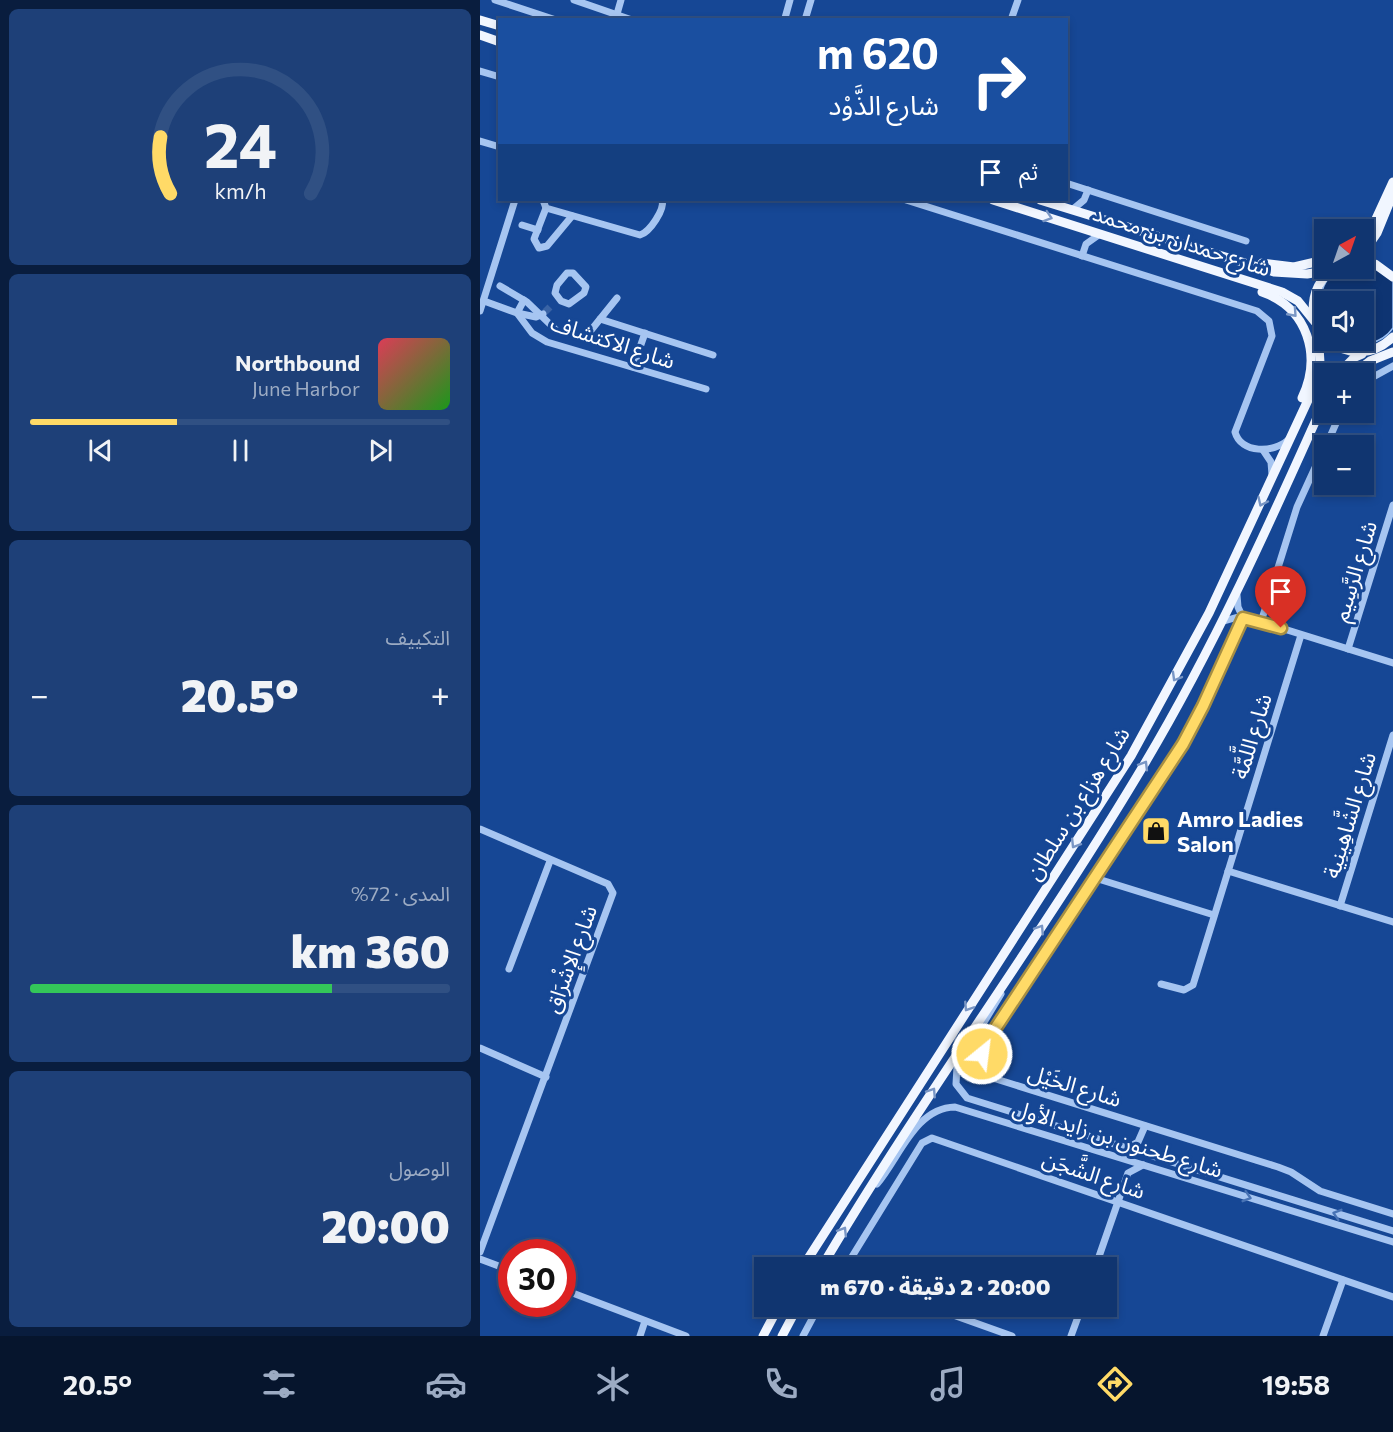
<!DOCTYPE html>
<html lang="ar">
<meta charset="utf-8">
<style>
:root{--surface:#103570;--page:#1e4078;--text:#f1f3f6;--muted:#9cabc3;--line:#305083;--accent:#ffda67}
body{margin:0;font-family:Commissioner,"Noto Sans Arabic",sans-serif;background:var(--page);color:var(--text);direction:rtl;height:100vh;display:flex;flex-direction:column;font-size:22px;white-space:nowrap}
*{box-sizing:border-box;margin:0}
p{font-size:20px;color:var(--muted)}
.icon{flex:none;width:33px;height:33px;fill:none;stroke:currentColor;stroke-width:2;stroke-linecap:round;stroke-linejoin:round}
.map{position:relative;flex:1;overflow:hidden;direction:ltr}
.side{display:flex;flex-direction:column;gap:9px;padding:9px;background:#091d3e;width:480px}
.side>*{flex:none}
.hud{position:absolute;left:18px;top:18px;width:570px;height:183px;border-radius:0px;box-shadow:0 3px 9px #0003,0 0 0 2px var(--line);direction:rtl;background:#1a4fa0;color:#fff;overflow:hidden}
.needle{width:39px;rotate:40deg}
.buttons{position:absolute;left:834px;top:219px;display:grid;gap:12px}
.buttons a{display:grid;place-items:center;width:60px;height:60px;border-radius:0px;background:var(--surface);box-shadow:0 3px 9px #0003,0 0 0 2px var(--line);font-size:30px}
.speed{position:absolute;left:18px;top:1239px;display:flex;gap:12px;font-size:30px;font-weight:700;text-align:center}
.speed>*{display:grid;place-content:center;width:78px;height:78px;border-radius:50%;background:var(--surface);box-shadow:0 3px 9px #0003,0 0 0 2px var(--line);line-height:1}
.speed .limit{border:9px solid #d22;background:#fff;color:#111}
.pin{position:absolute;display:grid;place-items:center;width:51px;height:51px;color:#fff;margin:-62px -26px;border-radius:50% 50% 50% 0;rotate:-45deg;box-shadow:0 0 6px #0007}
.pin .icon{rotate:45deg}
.me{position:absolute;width:66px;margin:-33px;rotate:29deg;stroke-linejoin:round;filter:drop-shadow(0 0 4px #0008)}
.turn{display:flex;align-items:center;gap:21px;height:126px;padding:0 30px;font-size:27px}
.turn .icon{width:78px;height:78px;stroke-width:2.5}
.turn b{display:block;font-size:42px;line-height:51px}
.then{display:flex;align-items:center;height:57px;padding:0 30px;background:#0003;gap:12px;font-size:22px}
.big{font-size:45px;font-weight:800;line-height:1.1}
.side .tile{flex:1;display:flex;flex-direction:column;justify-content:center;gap:9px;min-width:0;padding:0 21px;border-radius:9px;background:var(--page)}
.side .dial{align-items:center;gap:0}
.dial svg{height:156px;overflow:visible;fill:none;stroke:var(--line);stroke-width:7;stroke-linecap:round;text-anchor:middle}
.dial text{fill:var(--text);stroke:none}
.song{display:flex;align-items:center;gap:18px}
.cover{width:72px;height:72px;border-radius:9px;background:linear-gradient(135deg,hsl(350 70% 55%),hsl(120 70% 35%))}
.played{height:6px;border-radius:3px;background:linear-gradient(90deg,var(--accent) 35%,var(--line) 35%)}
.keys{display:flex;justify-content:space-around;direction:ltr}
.heat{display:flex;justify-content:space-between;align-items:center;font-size:33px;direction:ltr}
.charge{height:9px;border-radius:4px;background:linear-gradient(90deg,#34c759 72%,var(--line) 0)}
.trip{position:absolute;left:274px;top:1257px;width:363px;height:60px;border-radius:0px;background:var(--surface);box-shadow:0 3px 9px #0003,0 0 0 2px var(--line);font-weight:800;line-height:60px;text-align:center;direction:rtl}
.tab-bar{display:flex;height:96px;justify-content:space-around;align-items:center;background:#06152d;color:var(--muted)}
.tab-bar .icon{width:42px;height:42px}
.tab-bar .current{color:var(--accent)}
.tab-bar b{font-size:27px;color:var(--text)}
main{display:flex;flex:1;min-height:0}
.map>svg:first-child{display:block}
</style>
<main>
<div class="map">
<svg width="913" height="1336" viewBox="0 0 913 1336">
<rect width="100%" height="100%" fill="#164795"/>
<path fill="#0e3472" stroke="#99bff4" stroke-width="1.5" d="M884,264L892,266L913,281V328C901,345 881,347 862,341L884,340V302H844V323C836,306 840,278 860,270C867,267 876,269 884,268Z"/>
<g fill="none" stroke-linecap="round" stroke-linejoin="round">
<polyline stroke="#3963a5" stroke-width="7" stroke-dasharray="7 3.5" stroke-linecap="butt" points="65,312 71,306"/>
<g stroke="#a6c5f1" stroke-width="7">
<polyline points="15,0 76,20"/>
<polyline points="94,0 152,20"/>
<polyline points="137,14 141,0"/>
<polyline points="305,18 310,0"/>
<polyline points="325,20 331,0"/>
<polyline points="531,20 538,0"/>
<polyline points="0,71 20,77"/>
<polyline points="0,141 20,147"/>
<polyline points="586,183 766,241"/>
<path d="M63,200L66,208L160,235C170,232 185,209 182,200"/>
<path d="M426,200L777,311L789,321L792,336L755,432C761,454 794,453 808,440"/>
<polyline points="66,208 54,239 59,248 67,246 92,216"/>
<polyline points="592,210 604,200 608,190"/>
<polyline points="42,225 58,230"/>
<polyline points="602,256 606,244 620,234"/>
<polygon points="87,273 93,273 106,287 104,293 89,304 81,301 75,293 77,285"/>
<polyline points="20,286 47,302 75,329"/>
<polyline points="44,300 37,313 56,317 63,314"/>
<polyline points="4,301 37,313 52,333 67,342 226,389"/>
<polyline points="0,311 35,200"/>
<polyline points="120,319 233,355"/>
<polyline points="108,334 137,298"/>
<polyline points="153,367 165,333"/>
<polyline points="884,382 913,366"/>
<polyline points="846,446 861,412"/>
<polyline points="783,450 791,462 792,475"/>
<polyline points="757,595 758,607 763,618"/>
<polyline points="763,618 710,732 507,1041 502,1060 507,1073 516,1079 798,1167 811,1172 840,1191 913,1214"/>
<polyline points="744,621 758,617 772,619 913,663"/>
<polyline points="781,622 817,507 844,448"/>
<polyline points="868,649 913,505"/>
<polyline points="0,829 128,884 133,893 0,1252"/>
<polyline points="748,871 913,922"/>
<polyline points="615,878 734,915"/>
<polyline points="860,906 913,735"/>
<polyline points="29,969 70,861"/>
<polyline points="681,984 704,990 713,985 821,635"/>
<polyline points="521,994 477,1067 476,1084 487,1098 913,1231"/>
<polyline points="0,1048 66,1077"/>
<polyline points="647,1148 658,1142 665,1126"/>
<path d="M397,1184C420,1157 435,1108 475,1107L913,1242"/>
<polyline points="0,1259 32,1271"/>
<polyline points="365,1268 442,1143 452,1138 913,1297"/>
<polyline points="615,1268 648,1173 663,1165"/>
<polyline points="82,1289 206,1336"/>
<polyline points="448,1306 532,1336"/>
<polyline points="160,1336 165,1321"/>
<polyline points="323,1336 339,1306"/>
<polyline points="591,1336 602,1306"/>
<polyline points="843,1336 863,1280"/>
</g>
<g stroke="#f1f6ff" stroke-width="9">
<polyline points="0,20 20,26"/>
<polyline points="0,35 20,42"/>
<polyline points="513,200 802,292 818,301 835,322"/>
<polyline points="560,200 794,272 827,274 851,270"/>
<polyline points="884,236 896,219 913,182"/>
<polyline points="884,252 897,233 913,194"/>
<polyline points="884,261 895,264 913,277"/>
<polyline points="782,263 814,267 844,260"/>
<path d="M782,292C828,308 842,356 822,398"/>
<path d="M834,319C831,298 836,284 851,270"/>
<path d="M847,340C869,356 892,357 913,337"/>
<polyline points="858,374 875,357 882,354"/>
<polyline points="873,374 890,361 913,352"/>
<polyline points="322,1268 651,756 729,613 835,385 840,363 838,330"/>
<path d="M341,1268C443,1095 563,935 665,763C734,647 789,525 844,402"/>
<polyline points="283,1336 299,1306"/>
<polyline points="302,1336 318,1306"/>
</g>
</g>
<defs><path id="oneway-chevron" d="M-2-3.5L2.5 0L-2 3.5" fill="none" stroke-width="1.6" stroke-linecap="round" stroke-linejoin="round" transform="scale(1.5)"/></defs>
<g stroke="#7996c5">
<use href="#oneway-chevron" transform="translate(568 217) rotate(18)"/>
<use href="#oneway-chevron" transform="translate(813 313) rotate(48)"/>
<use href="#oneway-chevron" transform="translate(782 502) rotate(115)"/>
<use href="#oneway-chevron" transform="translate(696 677) rotate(120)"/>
<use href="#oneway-chevron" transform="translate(664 765) rotate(-59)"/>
<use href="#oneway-chevron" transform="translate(595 844) rotate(122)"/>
<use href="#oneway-chevron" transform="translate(560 929) rotate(-57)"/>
<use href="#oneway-chevron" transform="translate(488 1007) rotate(123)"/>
<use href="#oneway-chevron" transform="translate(452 1092) rotate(-57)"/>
<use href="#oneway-chevron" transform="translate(363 1231) rotate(-58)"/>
</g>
<g stroke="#4873b5">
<use href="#oneway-chevron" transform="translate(767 1197) rotate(17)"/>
<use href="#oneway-chevron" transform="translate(857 1214) rotate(-163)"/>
</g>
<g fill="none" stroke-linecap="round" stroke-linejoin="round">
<g stroke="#a68e43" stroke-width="15">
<polyline id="route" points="502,1054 507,1041 703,744 723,706 763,618 801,628"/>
</g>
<use href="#route" stroke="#ffda67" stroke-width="10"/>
</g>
<defs>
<g id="shop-square" transform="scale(1.5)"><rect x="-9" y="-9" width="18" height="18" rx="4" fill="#ffda67" stroke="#164795"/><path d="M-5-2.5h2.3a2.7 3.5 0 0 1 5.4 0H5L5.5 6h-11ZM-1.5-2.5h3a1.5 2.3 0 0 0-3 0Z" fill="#111"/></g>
</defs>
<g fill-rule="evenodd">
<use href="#shop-square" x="676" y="831"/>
</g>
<g text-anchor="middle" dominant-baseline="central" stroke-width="6" stroke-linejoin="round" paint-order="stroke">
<g font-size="22" fill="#fff" stroke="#164795">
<text transform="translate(702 240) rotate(18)">شارع حمدان بن محمد</text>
<text transform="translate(133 341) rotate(18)">شارع الاكتشاف</text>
<text transform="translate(874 571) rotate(-73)">شارع الرَّسِيم</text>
<text transform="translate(771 736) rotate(-73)">شارع اللَّمَّة</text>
<text transform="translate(597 803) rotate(-58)">شارع هزاع بن سلطان</text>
<text transform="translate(869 815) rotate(-73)">شارع الشَّاهِينِية</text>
<text transform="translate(90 959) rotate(-70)">شارع الإِشْرَاق</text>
<text transform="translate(595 1085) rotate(17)">شارع الخَيْل</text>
<text transform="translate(638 1138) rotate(17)">شارع طحنون بن زايد الأول</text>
<text transform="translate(614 1174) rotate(19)">شارع الشَّجَن</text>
</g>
<g font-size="22" font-weight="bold" fill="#fff" stroke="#164795" text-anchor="start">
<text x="697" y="818">Amro Ladies<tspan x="697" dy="25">Salon</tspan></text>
</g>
</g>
</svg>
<div class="buttons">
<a><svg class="needle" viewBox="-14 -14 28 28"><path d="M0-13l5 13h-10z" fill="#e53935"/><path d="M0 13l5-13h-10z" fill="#9cabc3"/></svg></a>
<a><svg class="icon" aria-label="sound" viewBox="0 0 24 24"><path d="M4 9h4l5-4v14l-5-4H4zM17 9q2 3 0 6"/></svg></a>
<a>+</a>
<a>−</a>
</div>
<div class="speed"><div class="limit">30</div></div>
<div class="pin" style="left:801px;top:628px;background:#d93025"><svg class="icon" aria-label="arrive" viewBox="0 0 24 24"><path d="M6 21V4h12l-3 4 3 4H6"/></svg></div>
<svg class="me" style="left:502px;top:1054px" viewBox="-20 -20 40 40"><circle r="17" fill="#ffda67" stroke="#fff" stroke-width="3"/><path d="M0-11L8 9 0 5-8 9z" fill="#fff"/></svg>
<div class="trip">20:00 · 2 دقيقة · 670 m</div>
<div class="hud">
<div class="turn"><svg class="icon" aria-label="right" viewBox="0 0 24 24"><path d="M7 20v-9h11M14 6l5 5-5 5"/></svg><div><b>620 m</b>شارع الذَّوْد</div></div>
<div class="then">ثم<svg class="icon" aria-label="arrive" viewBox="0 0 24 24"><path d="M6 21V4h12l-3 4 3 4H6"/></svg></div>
</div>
</div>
<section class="side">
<div class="tile dial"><svg viewBox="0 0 100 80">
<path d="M14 69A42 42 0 1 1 86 69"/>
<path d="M14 69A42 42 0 0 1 9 40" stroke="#ffda67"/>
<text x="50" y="56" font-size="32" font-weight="700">24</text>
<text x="50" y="72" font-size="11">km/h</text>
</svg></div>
<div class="tile">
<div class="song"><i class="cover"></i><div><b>Northbound</b><p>June Harbor</p></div></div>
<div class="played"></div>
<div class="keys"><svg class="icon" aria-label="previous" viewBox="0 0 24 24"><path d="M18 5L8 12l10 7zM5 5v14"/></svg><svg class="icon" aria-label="pause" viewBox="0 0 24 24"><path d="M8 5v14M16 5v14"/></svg><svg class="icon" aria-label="next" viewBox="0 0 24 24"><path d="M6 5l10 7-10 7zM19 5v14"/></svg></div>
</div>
<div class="tile"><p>التكييف</p>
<div class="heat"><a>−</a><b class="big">20.5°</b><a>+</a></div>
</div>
<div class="tile"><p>المدى · 72%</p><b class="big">360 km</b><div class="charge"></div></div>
<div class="tile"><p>الوصول</p><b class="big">20:00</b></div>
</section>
</main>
<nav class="tab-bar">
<b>19:58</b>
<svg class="icon current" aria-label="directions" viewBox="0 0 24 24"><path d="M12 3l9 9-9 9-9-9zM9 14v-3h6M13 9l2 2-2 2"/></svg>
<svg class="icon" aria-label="music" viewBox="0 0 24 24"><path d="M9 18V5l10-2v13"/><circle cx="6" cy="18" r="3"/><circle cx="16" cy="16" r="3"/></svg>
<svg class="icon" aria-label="phone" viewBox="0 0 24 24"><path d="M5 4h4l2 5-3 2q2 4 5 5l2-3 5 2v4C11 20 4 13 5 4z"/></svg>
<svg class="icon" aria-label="climate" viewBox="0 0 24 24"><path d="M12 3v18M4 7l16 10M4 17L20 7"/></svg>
<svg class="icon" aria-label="car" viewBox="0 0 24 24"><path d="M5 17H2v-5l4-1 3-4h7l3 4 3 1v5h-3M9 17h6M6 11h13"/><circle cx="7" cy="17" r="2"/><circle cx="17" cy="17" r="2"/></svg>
<svg class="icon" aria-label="filters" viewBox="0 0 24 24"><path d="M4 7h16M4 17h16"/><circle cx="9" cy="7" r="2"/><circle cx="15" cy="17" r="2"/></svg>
<b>20.5°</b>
</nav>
